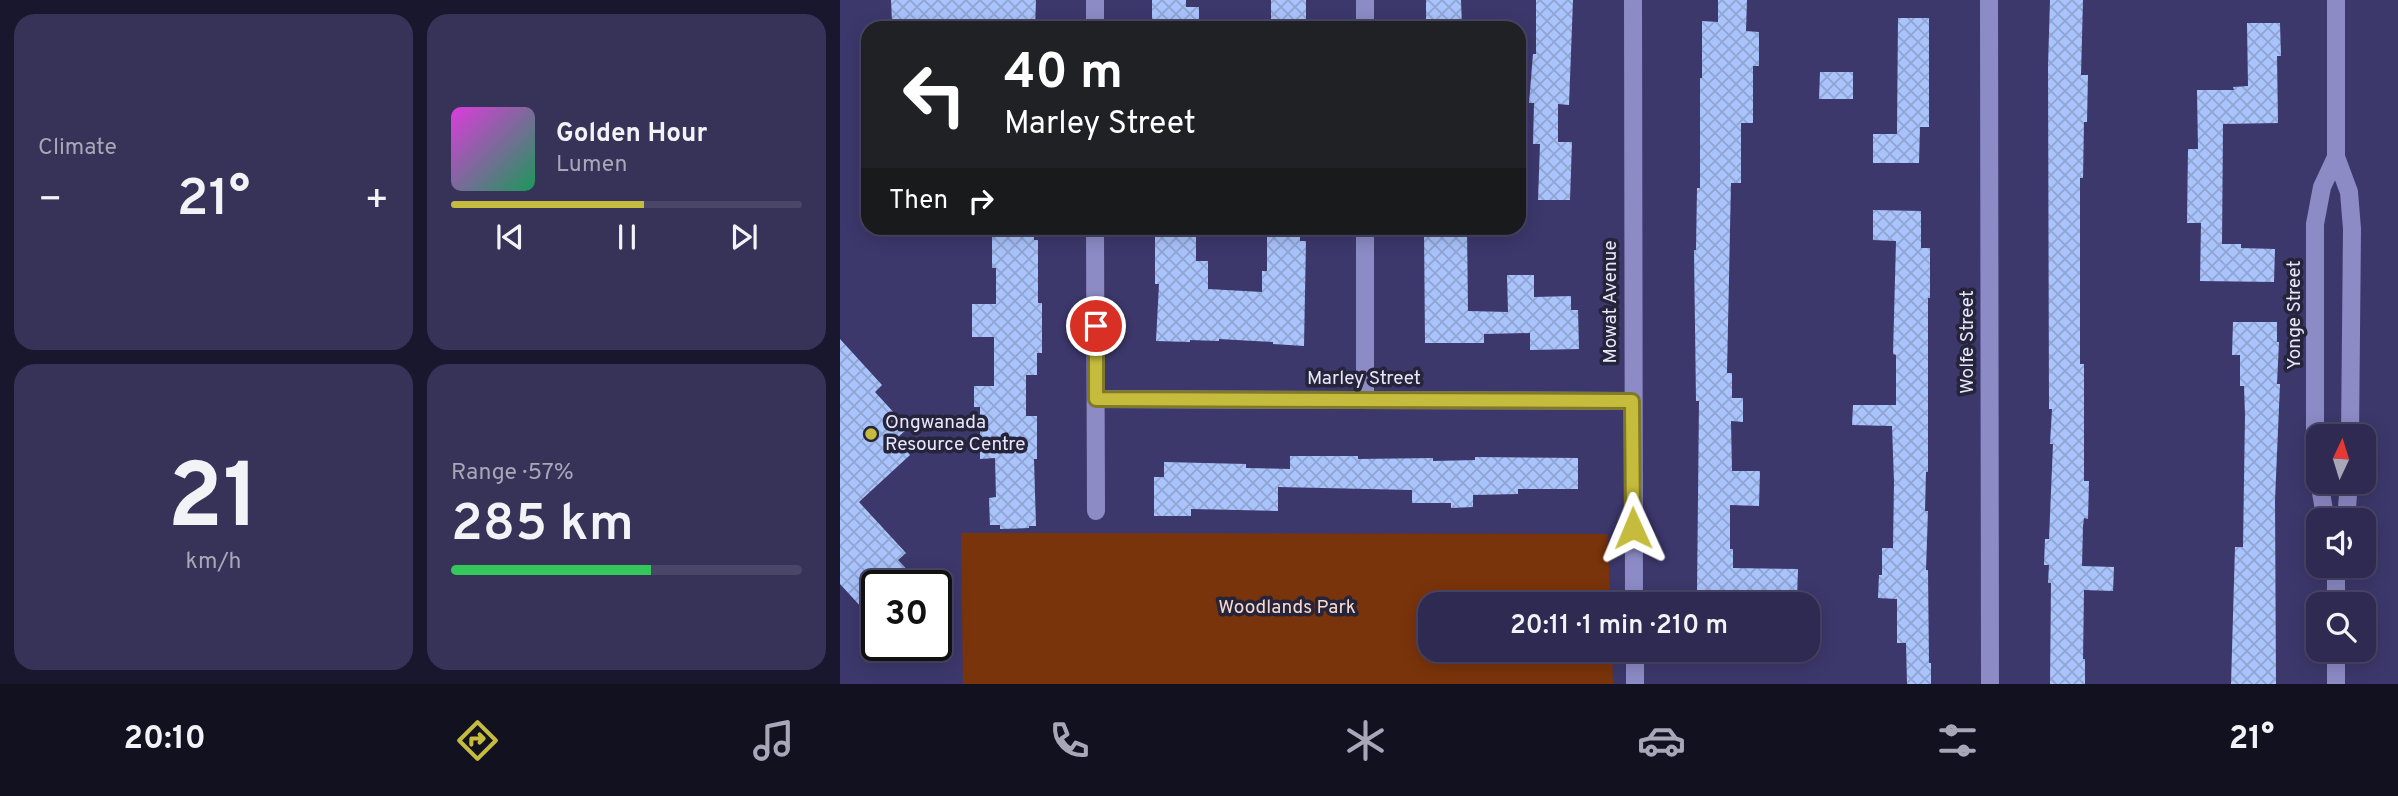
<!DOCTYPE html>
<meta charset="utf-8">
<style>
:root{--surface:#2e2a51;--page:#363258;--text:#f1f3f6;--muted:#a7a7b7;--line:#494668;--accent:#c5bc3d}
body{margin:0;font-family:Overpass,sans-serif;background:var(--page);color:var(--text);height:100vh;display:flex;flex-direction:column;font-size:26px;white-space:nowrap}
*{box-sizing:border-box;margin:0}
p{font-size:23px;color:var(--muted)}
.icon{flex:none;width:38px;height:38px;fill:none;stroke:currentColor;stroke-width:2;stroke-linecap:round;stroke-linejoin:round}
.map{position:relative;flex:1;overflow:hidden}
.details{display:flex;flex-direction:column;gap:14px;padding:14px;background:#19172d;width:840px}
.details>*{flex:none}
.hud{position:absolute;left:21px;top:21px;width:665px;height:214px;border-radius:21px;box-shadow:0 4px 18px #0003,0 0 0 2px var(--line);background:#202124;color:#fff;overflow:hidden}
.needle{width:46px;rotate:4deg}
.fabs{position:absolute;left:1466px;top:424px;display:grid;gap:14px}
.fabs a{display:grid;place-items:center;width:70px;height:70px;border-radius:14px;background:var(--surface);box-shadow:0 4px 18px #0003,0 0 0 2px var(--line);font-size:35px}
.speed{position:absolute;left:21px;top:570px;display:flex;gap:14px;font-size:35px;font-weight:700;text-align:center}
.speed>*{display:grid;place-content:center;width:91px;height:91px;border-radius:50%;background:var(--surface);box-shadow:0 4px 18px #0003,0 0 0 2px var(--line);line-height:1}
.speed .limit{border:4px solid #111;border-radius:10px;background:#fff;color:#111}
.pin{position:absolute;display:grid;place-items:center;width:60px;height:60px;color:#fff;margin:-30px;border:4px solid #fff;border-radius:50%;box-shadow:0 2px 7px #0007}
.me{position:absolute;width:77px;margin:-38px;rotate:359deg;stroke-linejoin:round;filter:drop-shadow(0 0 5px #0008)}
.turn{display:flex;align-items:center;gap:24px;height:147px;padding:0 28px;font-size:32px}
.turn .icon{width:91px;height:91px;stroke-width:2.5}
.turn b{display:block;font-size:49px;line-height:60px}
.then{display:flex;align-items:center;height:66px;padding:0 28px;background:#0003;gap:14px;font-size:26px}
.big{font-size:52px;font-weight:600;line-height:1.1}
.details .tile{flex:1;display:flex;flex-direction:column;justify-content:center;gap:10px;min-width:0;padding:0 24px;border-radius:21px;background:var(--page)}
.details .dial{align-items:center;gap:0}
.dial b{font-size:91px;line-height:1}
.song{display:flex;align-items:center;gap:21px}
.cover{width:84px;height:84px;border-radius:10px;background:linear-gradient(135deg,hsl(300 70% 55%),hsl(150 70% 35%))}
.played{height:7px;border-radius:4px;background:linear-gradient(90deg,var(--accent) 55%,var(--line) 55%)}
.keys{display:flex;justify-content:space-around;direction:ltr}
.heat{display:flex;justify-content:space-between;align-items:center;font-size:38px;direction:ltr}
.charge{height:10px;border-radius:5px;background:linear-gradient(90deg,#34c759 57%,var(--line) 0)}
.details .tiles{flex:1;display:grid;gap:14px;grid-template-columns:repeat(2,1fr)}
.trip{position:absolute;left:578px;top:592px;width:402px;height:70px;border-radius:21px;background:var(--surface);box-shadow:0 4px 18px #0003,0 0 0 2px var(--line);font-weight:600;line-height:70px;text-align:center}
.dock{display:flex;height:112px;justify-content:space-around;align-items:center;background:#121120;color:var(--muted)}
.dock .icon{width:49px;height:49px}
.dock .current{color:var(--accent)}
.dock b{font-size:32px;color:var(--text)}
main{display:flex;flex:1;min-height:0}
.map>svg:first-child{display:block}
</style>
<main>
<section class="details">
<div class="tiles">
<div class="tile"><p>Climate</p>
<div class="heat"><a>−</a><b class="big">21°</b><a>+</a></div>
</div>
<div class="tile">
<div class="song"><i class="cover"></i><div><b>Golden Hour</b><p>Lumen</p></div></div>
<div class="played"></div>
<div class="keys"><svg class="icon" aria-label="previous" viewBox="0 0 24 24"><path d="M18 5L8 12l10 7zM5 5v14"/></svg><svg class="icon" aria-label="pause" viewBox="0 0 24 24"><path d="M8 5v14M16 5v14"/></svg><svg class="icon" aria-label="next" viewBox="0 0 24 24"><path d="M6 5l10 7-10 7zM19 5v14"/></svg></div>
</div>
<div class="tile dial"><b>21</b><p>km/h</p></div>
<div class="tile"><p>Range · 57%</p><b class="big">285 km</b><div class="charge"></div></div>
</div>
</section>
<div class="map">
<svg width="1558" height="684" viewBox="0 0 1558 684">
<defs>
<pattern id="building-cross-hatch" width="8" height="8" patternUnits="userSpaceOnUse" patternTransform="scale(1.75)"><rect width="8" height="8" fill="#a9c3fd"/><path d="M0 0l8 8M0 8l8-8" fill="none" stroke="#90a4d0"/></pattern>
</defs>
<rect width="100%" height="100%" fill="#3d386c"/>
<polygon fill="#7a340b" points="121,533 768,534 770,604 590,604 590,649 772,649 773,684 123,684"/>
<g fill="url(#building-cross-hatch)">
<polygon points="51,0 196,0 195,28 121,28 121,23 99,24 95,21 52,22"/>
<polygon points="312,0 346,0 346,7 359,7 359,28 312,28"/>
<rect x="431" y="0" width="35" height="28"/>
<polygon points="586,0 621,0 622,28 586,28"/>
<polygon points="696,0 733,0 729,105 718,104 718,142 732,142 730,200 698,200 700,144 693,144 694,103 689,103 693,54 696,54"/>
<polygon points="878,0 907,0 906,31 919,32 919,66 913,66 913,123 901,123 901,183 891,183 887,373 892,373 892,398 903,398 903,422 891,421 892,471 920,471 919,506 890,505 890,549 893,549 893,568 958,569 957,598 912,597 912,604 859,604 859,593 857,593 859,401 856,401 854,250 856,250 857,188 860,188 860,78 862,78 862,21 878,22"/>
<polygon points="1210,0 1243,0 1241,75 1248,75 1247,122 1244,122 1243,178 1240,178 1240,364 1244,364 1244,481 1249,481 1248,519 1244,518 1243,526 1242,566 1274,567 1273,591 1244,590 1243,659 1245,659 1245,684 1210,684 1211,583 1208,583 1209,565 1204,565 1205,539 1209,539 1213,444 1210,444 1212,409 1209,409 1208,66"/>
<polygon points="1058,18 1089,18 1089,127 1080,127 1079,163 1033,163 1033,134 1057,134"/>
<polygon points="1407,23 1440,23 1441,56 1437,56 1438,123 1383,124 1382,244 1401,244 1401,248 1435,249 1434,282 1360,281 1361,223 1347,223 1348,149 1358,149 1357,90 1394,90 1393,87 1408,86"/>
<polygon points="980,72 1013,72 1013,99 979,99"/>
<polygon points="1033,210 1081,211 1081,248 1090,248 1090,298 1088,298 1088,472 1086,472 1085,511 1088,511 1086,570 1088,570 1089,663 1091,663 1091,684 1067,684 1066,643 1057,643 1057,599 1038,598 1039,575 1042,575 1042,548 1053,548 1054,482 1052,426 1012,425 1013,405 1056,405 1056,355 1053,354 1056,241 1033,240"/>
<polygon points="315,228 356,228 356,261 368,261 368,289 422,292 422,271 427,271 427,228 460,228 460,241 466,241 464,346 433,344 433,342 379,339 379,341 350,340 350,342 316,341 319,284 315,284"/>
<polygon points="584,228 627,228 628,311 668,312 667,275 694,275 694,297 731,296 731,310 738,310 739,349 690,350 690,333 644,334 644,343 585,343"/>
<polygon points="152,232 194,232 194,240 198,240 198,303 202,303 202,353 197,353 197,375 186,375 186,416 197,416 197,459 194,459 196,526 189,526 189,528 160,529 160,525 150,525 149,498 156,497 155,458 140,459 140,407 134,407 134,386 154,386 154,337 132,337 132,304 156,304 156,268 152,268"/>
<polygon points="1393,322 1437,322 1437,342 1439,342 1437,384 1440,384 1435,500 1436,684 1391,684 1395,547 1403,547 1405,415 1404,386 1400,386 1400,355 1392,355"/>
<polygon points="0,339 42,385 35,392 68,428 56,439 70,455 19,502 66,553 58,560 74,577 64,586 37,586 37,597 23,609 0,584"/>
<polygon points="450,456 518,456 518,459 593,458 593,461 635,460 635,457 738,458 738,489 678,489 678,494 633,495 633,507 611,508 611,503 572,503 572,490 438,487 438,511 351,509 351,516 314,516 314,477 324,477 324,462 406,464 406,468 450,469"/>
</g>
<g fill="none" stroke-linecap="round" stroke-linejoin="round">
<g stroke="#8d8bc6" stroke-width="18">
<polyline points="255,0 255,28"/>
<polyline points="793,0 794,604"/>
<polyline points="1149,0 1150,684"/>
<polyline points="525,28 525,0"/>
<polyline points="255,228 256,511"/>
<polyline points="256,399 792,401"/>
<polyline points="525,400 525,228"/>
<polyline points="795,649 795,684"/>
</g>
<g stroke="#8d8bc6" stroke-width="18">
<polyline points="1496,0 1496,157 1509,192 1512,229 1510,436"/>
<polyline points="1479,476 1475,438 1475,224 1482,187 1496,157"/>
<polyline points="1479,481 1484,510 1490,520"/>
<polyline points="1502,520 1507,508 1509,481"/>
<polyline points="1496,604 1496,565"/>
<polyline points="1496,684 1496,649"/>
</g>
</g>
<g fill="none" stroke-linecap="round" stroke-linejoin="round">
<g stroke="#807a28" stroke-width="18">
<polyline id="route" points="256,326 256,399 792,401 793,528"/>
</g>
<use href="#route" stroke="#c5bc3d" stroke-width="12"/>
</g>
<circle fill="#c5bc3d" stroke="#25243b" stroke-width="2.5" cx="31" cy="434" r="7"/>
<g text-anchor="middle" dominant-baseline="central" stroke-width="7" stroke-linejoin="round" paint-order="stroke">
<g font-size="19" fill="#e7e7fa" stroke="#25243b">
<text transform="translate(771 302) rotate(-90)">Mowat Avenue</text>
<text transform="translate(1455 315) rotate(-90)">Yonge Street</text>
<text transform="translate(1128 342) rotate(-90)">Wolfe Street</text>
<text x="524" y="379">Marley Street</text>
</g>
<g font-size="19" fill="#e7e7fa" stroke="#25243b" text-anchor="start">
<text x="45" y="423">Ongwanada<tspan x="45" dy="22">Resource Centre</tspan></text>
</g>
<g font-size="19" fill="#f8dacd" stroke="#25243b">
<text x="447" y="608">Woodlands Park</text>
</g>
</g>
</svg>
<div class="fabs">
<a><svg class="needle" viewBox="-14 -14 28 28"><path d="M0-13l5 13h-10z" fill="#e53935"/><path d="M0 13l5-13h-10z" fill="#a7a7b7"/></svg></a>
<a><svg class="icon" aria-label="sound" viewBox="0 0 24 24"><path d="M4 9h4l5-4v14l-5-4H4zM17 9q2 3 0 6"/></svg></a>
<a><svg class="icon" aria-label="search" viewBox="0 0 24 24"><circle cx="10" cy="10" r="6"/><path d="M15 15l6 6"/></svg></a>
</div>
<div class="speed"><div class="limit">30</div></div>
<div class="pin" style="left:256px;top:326px;background:#d93025"><svg class="icon" aria-label="arrive" viewBox="0 0 24 24"><path d="M6 21V4h12l-3 4 3 4H6"/></svg></div>
<svg class="me" style="left:793px;top:528px" viewBox="-20 -20 40 40"><path d="M0-17L14 15 0 8-14 15z" fill="#c5bc3d" stroke="#fff" stroke-width="4"/></svg>
<div class="trip">20:11 · 1 min · 210 m</div>
<div class="hud">
<div class="turn"><svg class="icon" aria-label="left" viewBox="0 0 24 24"><path d="M17 20v-9H6M10 6l-5 5 5 5"/></svg><div><b>40 m</b>Marley Street</div></div>
<div class="then">Then<svg class="icon" aria-label="right" viewBox="0 0 24 24"><path d="M7 20v-9h11M14 6l5 5-5 5"/></svg></div>
</div>
</div>
</main>
<nav class="dock">
<b>20:10</b>
<svg class="icon current" aria-label="directions" viewBox="0 0 24 24"><path d="M12 3l9 9-9 9-9-9zM9 14v-3h6M13 9l2 2-2 2"/></svg>
<svg class="icon" aria-label="music" viewBox="0 0 24 24"><path d="M9 18V5l10-2v13"/><circle cx="6" cy="18" r="3"/><circle cx="16" cy="16" r="3"/></svg>
<svg class="icon" aria-label="phone" viewBox="0 0 24 24"><path d="M5 4h4l2 5-3 2q2 4 5 5l2-3 5 2v4C11 20 4 13 5 4z"/></svg>
<svg class="icon" aria-label="climate" viewBox="0 0 24 24"><path d="M12 3v18M4 7l16 10M4 17L20 7"/></svg>
<svg class="icon" aria-label="car" viewBox="0 0 24 24"><path d="M5 17H2v-5l4-1 3-4h7l3 4 3 1v5h-3M9 17h6M6 11h13"/><circle cx="7" cy="17" r="2"/><circle cx="17" cy="17" r="2"/></svg>
<svg class="icon" aria-label="filters" viewBox="0 0 24 24"><path d="M4 7h16M4 17h16"/><circle cx="9" cy="7" r="2"/><circle cx="15" cy="17" r="2"/></svg>
<b>21°</b>
</nav>
